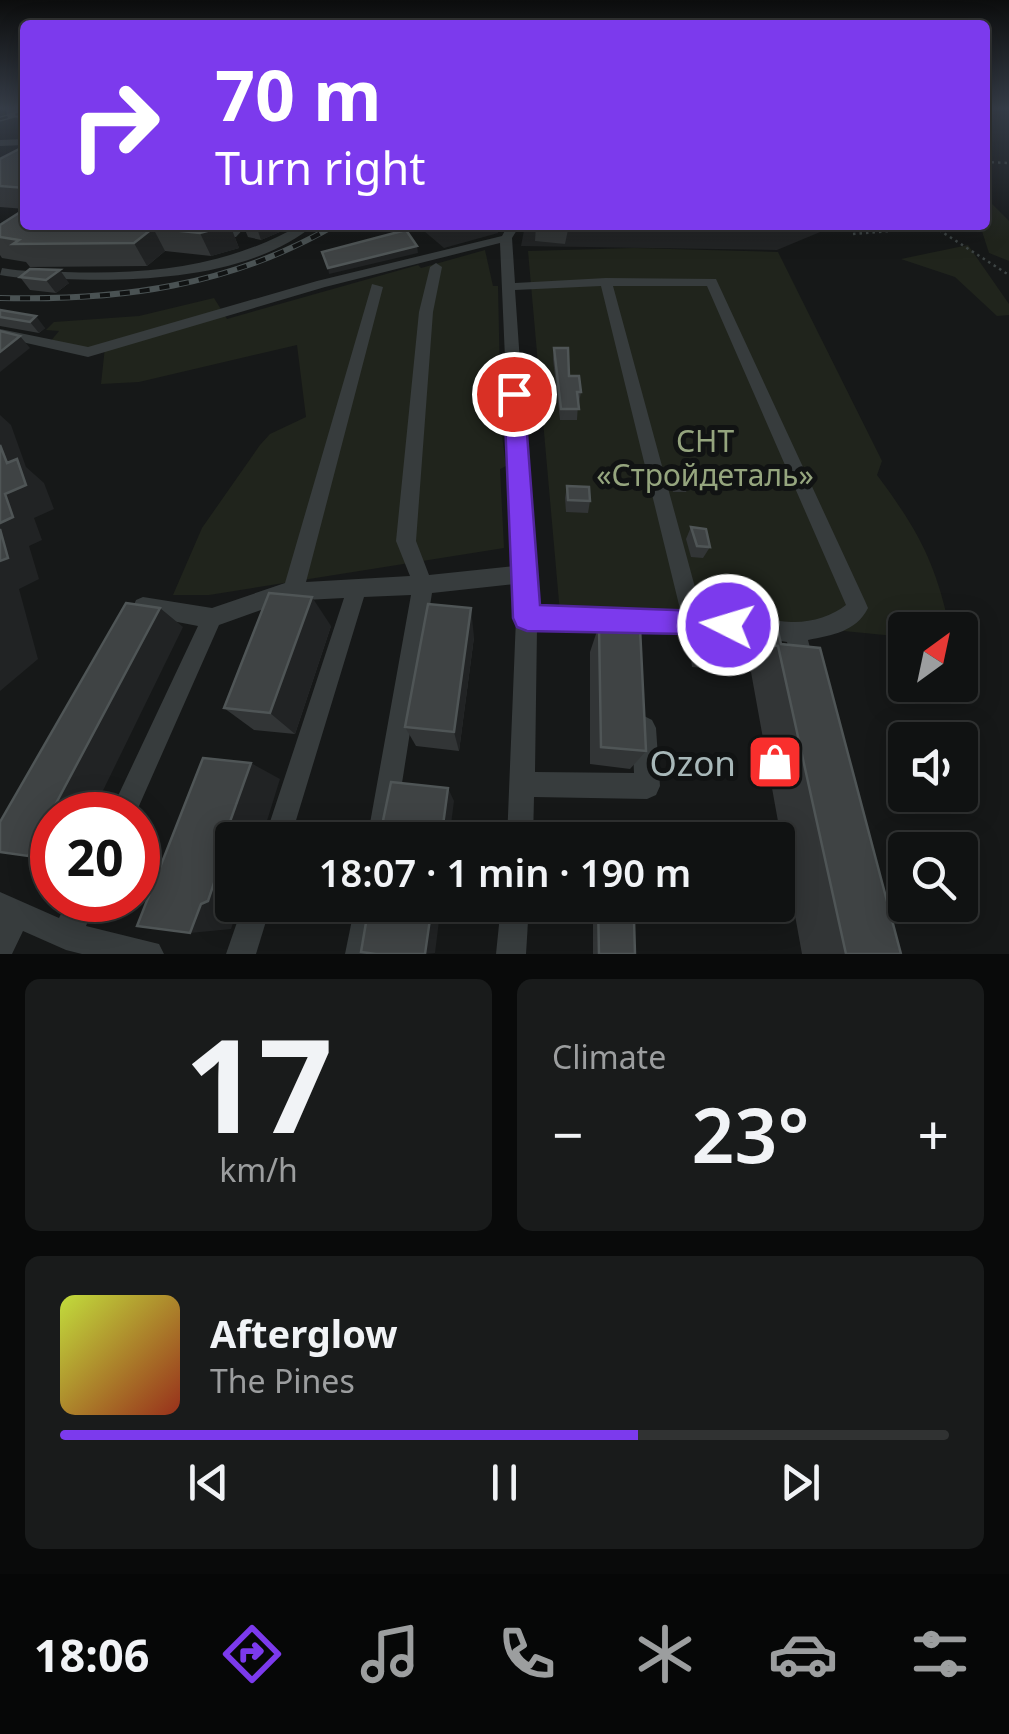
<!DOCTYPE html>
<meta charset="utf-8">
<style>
:root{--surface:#101212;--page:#191b1b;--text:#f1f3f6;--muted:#9c9e9f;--line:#303232;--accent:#7c3aed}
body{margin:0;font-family:"Noto Sans",sans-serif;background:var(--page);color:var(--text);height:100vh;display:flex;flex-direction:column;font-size:38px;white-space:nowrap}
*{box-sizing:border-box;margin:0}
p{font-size:32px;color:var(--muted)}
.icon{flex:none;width:55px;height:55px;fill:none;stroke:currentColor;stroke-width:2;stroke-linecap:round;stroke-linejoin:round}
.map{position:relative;height:954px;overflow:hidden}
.details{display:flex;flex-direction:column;gap:25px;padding:25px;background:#090a0a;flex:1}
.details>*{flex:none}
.banner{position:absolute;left:20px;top:20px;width:970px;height:210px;border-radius:10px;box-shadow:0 5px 25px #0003,0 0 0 2px var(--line);background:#7c3aed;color:#fff;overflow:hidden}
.needle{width:65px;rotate:33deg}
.tools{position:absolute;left:888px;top:612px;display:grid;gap:20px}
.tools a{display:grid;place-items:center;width:90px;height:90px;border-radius:10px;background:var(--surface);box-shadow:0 5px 25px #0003,0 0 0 2px var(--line);font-size:50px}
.speed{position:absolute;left:30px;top:792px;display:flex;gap:20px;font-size:50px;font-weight:700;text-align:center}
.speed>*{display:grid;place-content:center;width:130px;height:130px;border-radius:50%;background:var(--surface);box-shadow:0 5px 25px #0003,0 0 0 2px var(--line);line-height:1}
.speed .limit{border:15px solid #d22;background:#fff;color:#111}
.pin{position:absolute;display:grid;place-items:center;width:85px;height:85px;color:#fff;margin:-42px;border:5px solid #fff;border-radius:50%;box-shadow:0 2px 10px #0007}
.me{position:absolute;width:110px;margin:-55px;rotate:275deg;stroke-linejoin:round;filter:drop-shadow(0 0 8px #0008)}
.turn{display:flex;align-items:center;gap:35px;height:210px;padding:0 30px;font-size:45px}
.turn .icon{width:130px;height:130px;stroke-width:2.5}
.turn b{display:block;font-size:70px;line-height:85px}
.big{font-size:75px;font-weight:600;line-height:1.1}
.details .card{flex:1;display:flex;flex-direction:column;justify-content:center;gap:15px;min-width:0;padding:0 35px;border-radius:15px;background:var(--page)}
.details .dial{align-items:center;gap:0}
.dial b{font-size:130px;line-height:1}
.song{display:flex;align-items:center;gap:30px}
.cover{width:120px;height:120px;border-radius:15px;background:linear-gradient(135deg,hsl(70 70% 55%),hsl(10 70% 35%))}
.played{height:10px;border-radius:5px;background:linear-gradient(90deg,var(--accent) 65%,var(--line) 65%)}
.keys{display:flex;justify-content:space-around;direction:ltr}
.heat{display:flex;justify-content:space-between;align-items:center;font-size:55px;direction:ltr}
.details .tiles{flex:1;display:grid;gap:25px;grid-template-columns:1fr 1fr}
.card:last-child{grid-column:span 2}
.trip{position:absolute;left:215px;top:822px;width:580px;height:100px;border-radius:10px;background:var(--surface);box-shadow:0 5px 25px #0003,0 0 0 2px var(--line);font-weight:600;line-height:100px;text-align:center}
.tabs{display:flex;height:160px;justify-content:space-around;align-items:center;background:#060707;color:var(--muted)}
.tabs .icon{width:70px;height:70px}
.tabs .selected{color:var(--accent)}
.tabs b{font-size:45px;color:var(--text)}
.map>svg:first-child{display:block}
</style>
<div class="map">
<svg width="1009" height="954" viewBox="0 0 1009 954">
<rect width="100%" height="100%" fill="#161818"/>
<g fill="#222425">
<polygon points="417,225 497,225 498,233 444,248"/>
<polygon points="525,225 837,225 777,250 521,246"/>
</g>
<g fill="#20241c">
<polygon points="985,197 1009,221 1009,261 989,253 980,225 985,225"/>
<polygon points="968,245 1009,304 1009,315 997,316 955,277 901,259"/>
<path d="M634,248L778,252L882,461L877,475C918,530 936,563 950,630H905V637L681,615L560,613L528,251Z"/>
<polygon points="485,250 493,286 498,286 501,428 506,466 500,469 504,548 209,595 173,595 202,528 260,445 270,434 306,417 297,345 139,382 101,384 105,347 77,348 50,342 59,331 46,330 54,322 139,316 214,298 227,319 418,265 421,268"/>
</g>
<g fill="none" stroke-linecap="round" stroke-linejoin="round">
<g stroke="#3d4444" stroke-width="2.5" stroke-dasharray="2.5 4" stroke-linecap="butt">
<polyline points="985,162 1009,163"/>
<polyline points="939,230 1009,275"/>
<polyline points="853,234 963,225"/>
</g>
<g fill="#373c3d" fill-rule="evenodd">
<polygon points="5,108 13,108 25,115 25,121 7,114"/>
<polygon points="25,139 25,145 0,146 0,140"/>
<polygon points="235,225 247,225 236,237 228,237 226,235"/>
<path d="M300,225H314C250,278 141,282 62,279C41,278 20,279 0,275L2,268C23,272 44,271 65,272C148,275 227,267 300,225Z"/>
<path d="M508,225H520L512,238L515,283L606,278L716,279L865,601L868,608C856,632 832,635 808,640L815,667L812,675L804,678L796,675L787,642L749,635L746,628L749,621C763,616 777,622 791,622C810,623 832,616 846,605L707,286H613L702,613L728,617L732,624L728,631L721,634L537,628L535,772L634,773L632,728L636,720L644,716L652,720L656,728L660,786L656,795L647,799L534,797L533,840H507L516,618L515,584L432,593L393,840H367L411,595L364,597L290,840H264L344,598L286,601L219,625L135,815H109L198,626L136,614L133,607L136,600L143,597L212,608L285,583L372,284L383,287L306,582L410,576L396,541L419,312L430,267L436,263L442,267L433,312L416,541L429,575L514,566L500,243L325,287L88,357L0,337V329L88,347L317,281L502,236ZM601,286L681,613L537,608L515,290Z"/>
<polygon points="0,892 59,918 68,900 97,900 86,926 159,944 164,954 82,954 66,950 23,931 12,954 0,954"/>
<polygon points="243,905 271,905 256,954 226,954"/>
<polygon points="355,905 383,905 375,954 345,954"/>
<polygon points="501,905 529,905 526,954 496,954"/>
</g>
<g stroke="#4a5253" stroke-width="5">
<polyline id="rail-far1" points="0,119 25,112"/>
</g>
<g stroke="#4a5253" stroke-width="6">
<path id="rail" d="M0,298C119,301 231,286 335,225"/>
</g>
<use href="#rail-far1" stroke="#111313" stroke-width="2.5" stroke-dasharray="8" stroke-linecap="butt"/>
<use href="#rail" stroke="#111313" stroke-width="4" stroke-dasharray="10" stroke-linecap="butt"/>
</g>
<g fill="#323536">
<polygon points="25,146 25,225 230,225 239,248 211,256 165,251 147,266 30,267 26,262 2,258 0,255 0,225 25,209 0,207 0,159"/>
<polygon points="243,225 296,225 261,240 248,237"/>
<polygon points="536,225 569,225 565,244 535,241"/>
<polygon points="20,277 69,283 56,293 30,290"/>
<polygon points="0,310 45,328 39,333 0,326"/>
<polygon points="554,348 569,376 581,392 579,403 578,403 577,420 560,420 553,359"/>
<polygon points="672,472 689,486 686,492 673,492 669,478"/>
<polygon points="567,486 590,501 588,513 566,512 565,498"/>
<polygon points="691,527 710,547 703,558 691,557 686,539"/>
<polygon points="708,606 781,644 901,954 802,954 751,672 692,667 688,635"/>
<polygon points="599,625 646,751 630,769 590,764 590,652"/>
<polygon points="331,626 295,734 254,730 224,708"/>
<polygon points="474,637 459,751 416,746 405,727"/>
<polygon points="593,905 626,905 626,919 635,954 593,954"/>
</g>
<g fill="#212324">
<polygon points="230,225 239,248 211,256 200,233"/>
<polygon points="256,225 296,225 261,240"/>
<polygon points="153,228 165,251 147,266 134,243"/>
<polygon points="417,246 418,253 329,274 328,268"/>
<polygon points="60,270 69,283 56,293 46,280"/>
<polygon points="36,316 45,328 39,333 30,322"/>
<polygon points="20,336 30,348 0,372 0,352"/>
<polygon points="0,415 11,425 26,467 44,483 54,509 34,518 42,540 29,546 39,579 19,589 38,659 0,691 0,523 5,494 0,445"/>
<polygon points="312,597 331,626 295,734 270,713"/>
<polygon points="160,608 183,627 91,815 52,815 52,859 28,856"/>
<polygon points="471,608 474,637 459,751 454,732"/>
<polygon points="251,763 280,779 261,840 232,840 232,905 239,905 231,929 190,933"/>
<polygon points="448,788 454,801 449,840 441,840"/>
<polygon points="432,905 441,905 435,953 425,954"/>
</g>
<g fill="#3f4344" stroke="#4f5556" stroke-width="2.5">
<polygon points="25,146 25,188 0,186 0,159"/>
<polygon points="25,209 25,225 229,225 200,233 153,228 134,243 13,244 19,240 0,237 0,225"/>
<polygon points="406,230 417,246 328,268 322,252"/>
<polygon points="30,269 60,270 46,280 20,277"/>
<polygon points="0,310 36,316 30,322 0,317"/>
<polygon points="0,331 20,336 0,352"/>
<polygon points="554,348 568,348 569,376 579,376 581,392 577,392 579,409 561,409"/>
<polygon points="0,445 7,463 17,459 26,485 5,494 13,517 0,523"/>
<polygon points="672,472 685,473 689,486 675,486"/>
<polygon points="567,486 589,487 590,501 568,500"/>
<polygon points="691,527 706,529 710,547 697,546"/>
<polygon points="0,529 8,558 0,561"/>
<polygon points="269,593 312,597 270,713 224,708"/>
<polygon points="126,603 160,608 28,856 0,852 0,822"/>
<polygon points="428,604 471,608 454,732 405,727"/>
<polygon points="708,606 774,613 781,644 820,648 901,954 846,954 778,646 713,640"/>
<polygon points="599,625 640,628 646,751 601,747"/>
<polygon points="203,758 251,763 227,830 230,835 208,901 201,904 190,933 137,926"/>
<polygon points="391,782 448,788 441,840 379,840"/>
<polygon points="598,831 640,837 641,840 598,840"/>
<polygon points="369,905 432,905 425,954 376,954 361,952"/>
<polygon points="598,905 626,905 626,919 634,920 635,954 599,954"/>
</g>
<linearGradient id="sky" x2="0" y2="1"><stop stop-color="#0c0d0d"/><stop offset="0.45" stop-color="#363d48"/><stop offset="1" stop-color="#363d48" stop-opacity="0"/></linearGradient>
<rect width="1009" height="241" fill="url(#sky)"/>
<polygon fill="#7c3aed" stroke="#51269a" stroke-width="2.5" points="514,388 524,394 540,605 728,612 737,616 741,625 737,634 728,638 687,634 527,631 517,627 513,618 504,394"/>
<defs>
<g id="shop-square" transform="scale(2.875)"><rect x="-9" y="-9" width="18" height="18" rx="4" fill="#f92f2d" stroke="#111313"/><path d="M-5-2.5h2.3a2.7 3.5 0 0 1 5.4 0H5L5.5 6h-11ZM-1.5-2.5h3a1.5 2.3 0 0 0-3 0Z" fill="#fff"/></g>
</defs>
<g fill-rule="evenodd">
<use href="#shop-square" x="775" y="762"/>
</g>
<g text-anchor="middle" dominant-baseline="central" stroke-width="10" stroke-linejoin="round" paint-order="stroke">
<g font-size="30" fill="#95a57e" stroke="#111313">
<text x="705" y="440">СНТ<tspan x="705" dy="34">«Стройдеталь»</tspan></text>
</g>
<g font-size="35" fill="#a8b8b9" stroke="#111313" text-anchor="end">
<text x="736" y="762">Ozon</text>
</g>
</g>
</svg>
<div class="tools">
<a><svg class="needle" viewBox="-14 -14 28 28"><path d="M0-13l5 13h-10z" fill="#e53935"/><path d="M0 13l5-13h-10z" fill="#9c9e9f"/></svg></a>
<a><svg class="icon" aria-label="sound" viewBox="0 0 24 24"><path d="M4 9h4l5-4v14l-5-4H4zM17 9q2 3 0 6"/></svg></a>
<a><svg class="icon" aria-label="search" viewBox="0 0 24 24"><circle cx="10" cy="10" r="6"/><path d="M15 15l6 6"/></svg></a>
</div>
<div class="speed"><div class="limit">20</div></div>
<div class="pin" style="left:514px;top:394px;background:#d93025"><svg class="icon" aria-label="arrive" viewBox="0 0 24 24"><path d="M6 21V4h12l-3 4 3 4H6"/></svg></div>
<svg class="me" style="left:728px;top:625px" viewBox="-20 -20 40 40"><circle r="17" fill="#7c3aed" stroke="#fff" stroke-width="3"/><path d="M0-11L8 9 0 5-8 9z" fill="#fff"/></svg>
<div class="trip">18:07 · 1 min · 190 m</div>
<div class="banner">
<div class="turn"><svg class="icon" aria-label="right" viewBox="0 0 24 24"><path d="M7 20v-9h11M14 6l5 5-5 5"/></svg><div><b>70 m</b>Turn right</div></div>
</div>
</div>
<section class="details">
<div class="tiles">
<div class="card dial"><b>17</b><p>km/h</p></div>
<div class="card"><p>Climate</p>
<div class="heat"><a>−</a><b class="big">23°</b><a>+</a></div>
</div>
<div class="card">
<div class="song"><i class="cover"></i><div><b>Afterglow</b><p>The Pines</p></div></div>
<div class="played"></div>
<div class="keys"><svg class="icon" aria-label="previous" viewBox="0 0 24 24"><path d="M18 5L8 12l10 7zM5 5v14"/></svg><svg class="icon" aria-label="pause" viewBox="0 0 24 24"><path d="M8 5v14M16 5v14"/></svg><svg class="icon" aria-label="next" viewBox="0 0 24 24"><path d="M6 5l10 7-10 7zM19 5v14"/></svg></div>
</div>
</div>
</section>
<nav class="tabs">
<b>18:06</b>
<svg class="icon selected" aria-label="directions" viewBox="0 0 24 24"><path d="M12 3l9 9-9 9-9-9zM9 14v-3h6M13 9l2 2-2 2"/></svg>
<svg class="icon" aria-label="music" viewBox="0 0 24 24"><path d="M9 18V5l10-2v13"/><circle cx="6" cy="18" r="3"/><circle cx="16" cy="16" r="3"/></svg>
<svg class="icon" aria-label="phone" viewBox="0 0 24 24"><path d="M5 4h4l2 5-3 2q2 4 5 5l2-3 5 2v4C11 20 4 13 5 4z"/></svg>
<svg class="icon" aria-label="climate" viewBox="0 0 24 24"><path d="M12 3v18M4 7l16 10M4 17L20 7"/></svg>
<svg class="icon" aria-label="car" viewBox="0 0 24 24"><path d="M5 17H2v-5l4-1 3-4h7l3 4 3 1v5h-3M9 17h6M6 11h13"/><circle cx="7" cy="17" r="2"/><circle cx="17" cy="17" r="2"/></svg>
<svg class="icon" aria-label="filters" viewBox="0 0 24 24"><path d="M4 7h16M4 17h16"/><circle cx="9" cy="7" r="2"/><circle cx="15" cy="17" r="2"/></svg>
</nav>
